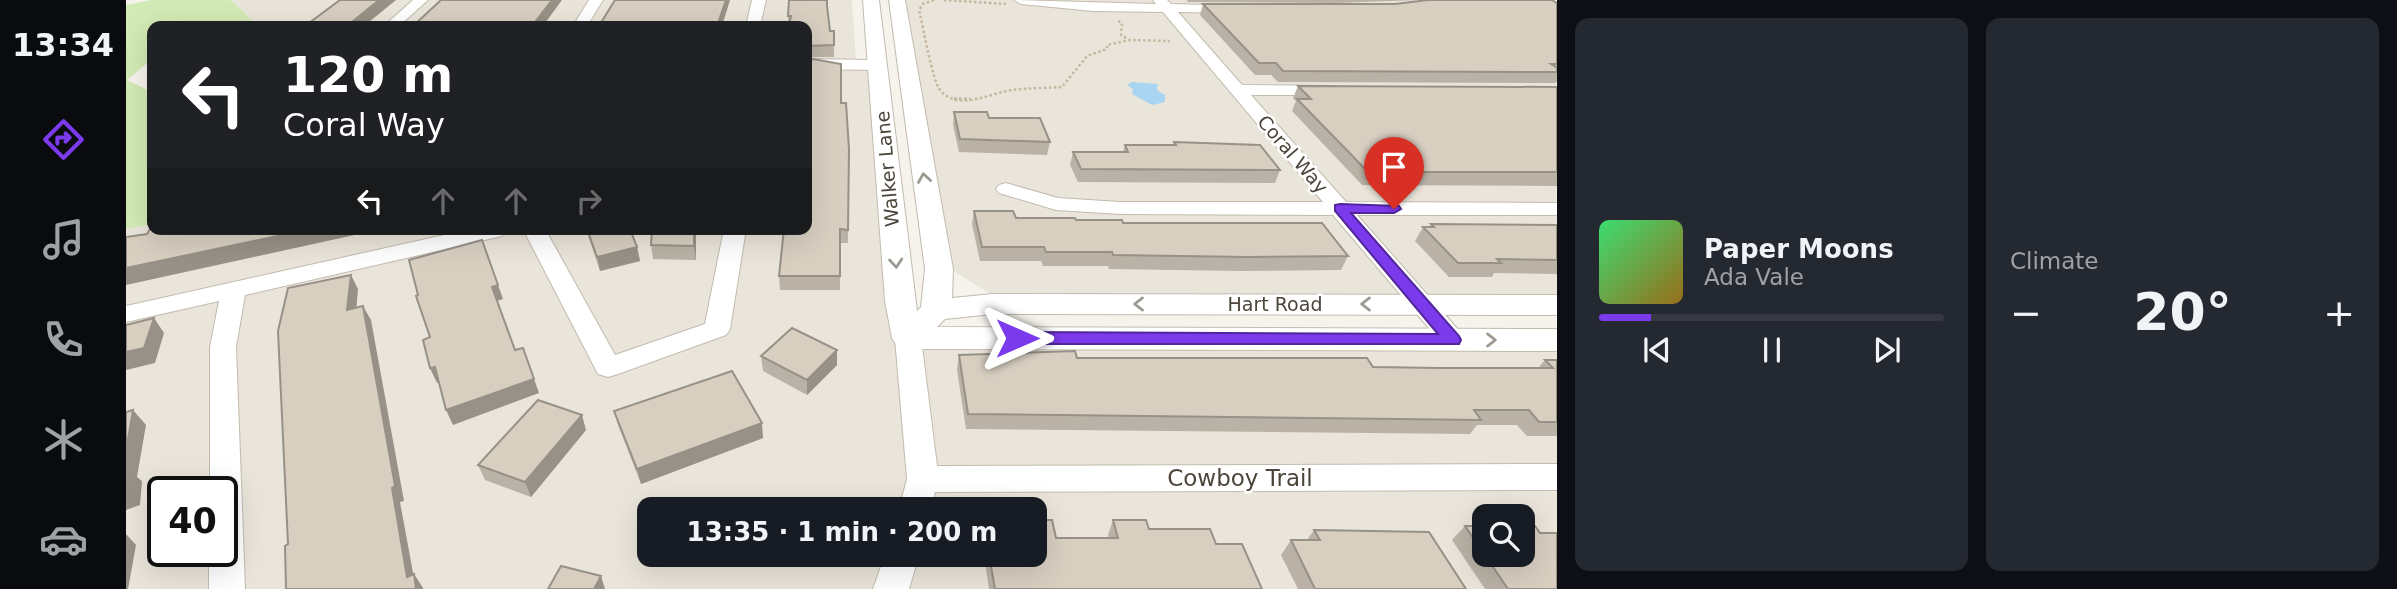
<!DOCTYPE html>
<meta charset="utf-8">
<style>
:root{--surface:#171b24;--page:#242831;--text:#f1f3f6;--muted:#9ea1a6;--line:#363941;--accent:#7c3aed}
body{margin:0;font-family:"DejaVu Sans",sans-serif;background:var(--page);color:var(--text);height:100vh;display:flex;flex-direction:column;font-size:26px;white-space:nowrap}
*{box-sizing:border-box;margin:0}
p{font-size:23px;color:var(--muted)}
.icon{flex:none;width:38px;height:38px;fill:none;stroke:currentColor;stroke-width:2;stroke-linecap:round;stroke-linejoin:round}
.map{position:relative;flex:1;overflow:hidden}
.details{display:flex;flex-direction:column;gap:18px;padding:18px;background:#0d0f14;width:840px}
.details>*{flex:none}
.banner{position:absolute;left:21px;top:21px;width:665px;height:214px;border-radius:14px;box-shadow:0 7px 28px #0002;background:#202124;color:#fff;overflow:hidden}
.buttons{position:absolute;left:1346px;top:504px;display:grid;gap:14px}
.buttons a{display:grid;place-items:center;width:63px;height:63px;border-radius:14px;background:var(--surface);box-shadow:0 7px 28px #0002;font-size:35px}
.speed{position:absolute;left:21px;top:476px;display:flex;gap:14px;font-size:35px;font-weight:700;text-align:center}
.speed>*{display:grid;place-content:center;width:91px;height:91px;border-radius:50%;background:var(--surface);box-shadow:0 7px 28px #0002;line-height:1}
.speed .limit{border:4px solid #111;border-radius:10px;background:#fff;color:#111}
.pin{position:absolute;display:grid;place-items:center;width:60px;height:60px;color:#fff;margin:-72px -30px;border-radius:50% 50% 50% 0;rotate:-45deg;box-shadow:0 0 7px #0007}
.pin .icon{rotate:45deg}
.me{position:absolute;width:77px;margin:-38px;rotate:90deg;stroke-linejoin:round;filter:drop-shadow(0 0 5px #0008)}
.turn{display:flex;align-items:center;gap:24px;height:147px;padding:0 21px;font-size:32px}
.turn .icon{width:91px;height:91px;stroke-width:2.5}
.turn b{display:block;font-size:49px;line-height:60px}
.lanes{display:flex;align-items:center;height:66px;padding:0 21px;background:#0003;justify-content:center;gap:35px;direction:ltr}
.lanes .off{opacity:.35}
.big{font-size:52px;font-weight:600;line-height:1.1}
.details .tile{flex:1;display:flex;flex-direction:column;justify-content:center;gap:10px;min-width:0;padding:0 24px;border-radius:14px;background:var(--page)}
.song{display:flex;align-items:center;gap:21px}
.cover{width:84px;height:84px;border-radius:10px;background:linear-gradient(135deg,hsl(140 70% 55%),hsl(40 70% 35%))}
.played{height:7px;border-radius:4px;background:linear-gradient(90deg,var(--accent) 15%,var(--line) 15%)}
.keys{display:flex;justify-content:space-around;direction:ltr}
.heat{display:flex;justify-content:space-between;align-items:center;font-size:38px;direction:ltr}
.details .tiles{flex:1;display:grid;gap:18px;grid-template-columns:repeat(2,1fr)}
.trip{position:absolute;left:511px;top:497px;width:410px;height:70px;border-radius:14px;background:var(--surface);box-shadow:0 7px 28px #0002;font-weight:600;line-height:70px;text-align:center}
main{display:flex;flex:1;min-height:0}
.tabs{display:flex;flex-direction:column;width:126px;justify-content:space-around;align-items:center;background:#090b0e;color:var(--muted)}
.tabs .icon{width:49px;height:49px}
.tabs .selected{color:var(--accent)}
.tabs b{font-size:32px;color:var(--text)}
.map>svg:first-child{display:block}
</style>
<main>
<nav class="tabs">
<b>13:34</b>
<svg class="icon selected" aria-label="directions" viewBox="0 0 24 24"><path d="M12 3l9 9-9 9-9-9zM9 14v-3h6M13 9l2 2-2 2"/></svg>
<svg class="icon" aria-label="music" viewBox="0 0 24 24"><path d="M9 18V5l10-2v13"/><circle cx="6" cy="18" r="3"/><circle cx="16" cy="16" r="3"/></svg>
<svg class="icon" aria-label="phone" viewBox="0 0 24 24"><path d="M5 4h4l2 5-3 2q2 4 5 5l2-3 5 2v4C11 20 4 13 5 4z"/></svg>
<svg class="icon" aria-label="climate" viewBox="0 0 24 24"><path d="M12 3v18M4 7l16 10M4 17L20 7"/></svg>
<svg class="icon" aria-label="car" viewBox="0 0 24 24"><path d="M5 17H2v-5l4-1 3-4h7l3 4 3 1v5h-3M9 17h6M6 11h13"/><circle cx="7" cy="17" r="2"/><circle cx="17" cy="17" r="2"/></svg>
</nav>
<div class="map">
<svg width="1431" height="589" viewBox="0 0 1431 589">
<rect width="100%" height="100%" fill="#f6f3ec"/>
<g fill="#eae5da" fill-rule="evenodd">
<polygon points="105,0 726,0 730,59 681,61 681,26 132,26"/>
<polygon points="774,0 1430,0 1431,295 863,293 821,267"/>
<path d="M681,64L751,65L783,337L1431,340V589H0V229L26,224V229H681ZM37,492H96V551H37ZM523,509H908V555H523ZM1358,516H1396V555H1358Z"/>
</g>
<polygon fill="#d2eab5" points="25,0 105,0 132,26 26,26 26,59 1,80 26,92 26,224 0,229 0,5"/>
<polygon fill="#a9d4f2" points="1006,82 1032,84 1031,90 1039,95 1039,102 1026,105 1006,94 1007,89 1001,85"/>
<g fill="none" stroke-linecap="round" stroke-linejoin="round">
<g stroke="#c2bbae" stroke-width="2">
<g id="minor">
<polygon points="287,0 302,0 273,26 258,26"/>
<polygon points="463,0 477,0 461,26 447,26"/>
<polygon points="626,0 640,0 634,26 620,26"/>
<polygon points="888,0 1030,4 1027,0 1041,0 1045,4 1114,6 1116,9 1109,13 1052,12 1116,85 1208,86 1211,90 1208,94 1202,95 1125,95 1220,202 1431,203 1431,215 1231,215 1336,334 1340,340 1336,346 1327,349 1318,346 1207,215 994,214 930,210 873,193 870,189 873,185 880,183 932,198 994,202 1197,202 1037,12 967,11 895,4"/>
<polygon points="681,59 751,60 759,65 751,70 681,69"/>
<polygon points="345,229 387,229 376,236 119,295 110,347 119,589 83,589 83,551 96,551 96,492 84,492 84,347 93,301 0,322 0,306"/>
<polygon points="397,229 419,229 489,355 579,324 598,229 620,229 604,329 600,335 492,374 482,377 472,374"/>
<polygon points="782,329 791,332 795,338 811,466 1431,464 1431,490 809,492 805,509 773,509 781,479 769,338 773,332"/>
<polygon points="759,555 793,555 783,589 747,589"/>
</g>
</g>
<g stroke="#c2bbae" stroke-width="2">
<g id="tertiary">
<polygon points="737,0 753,0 791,311 795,307 799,269 763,0 779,0 827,269 826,298 867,294 1431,295 1431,315 867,314 819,319 811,327 1431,329 1431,351 782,349 771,346 766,338 759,301"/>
<polygon points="1422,0 1431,0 1431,6"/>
</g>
</g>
<g stroke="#c4b79f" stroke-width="2.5" stroke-dasharray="2.5 2.5" stroke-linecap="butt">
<path d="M808,0L797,4L793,10C797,25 806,80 814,90C832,112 864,93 886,90C903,88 920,88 936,87L961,56L981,49V45L1004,40L1044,41"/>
<polyline points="818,0 880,4"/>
<polyline points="992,21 996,23 995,35 1003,40"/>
</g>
<polyline stroke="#c4b79f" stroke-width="3.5" stroke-dasharray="2.5 2.5" stroke-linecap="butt" points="828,99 844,99"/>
<use href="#minor" fill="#fff" fill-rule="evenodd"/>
<use href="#tertiary" fill="#fff" fill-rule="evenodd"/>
</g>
<g fill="#bab2a6">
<polygon points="1061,0 1294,0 1210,3 1062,2"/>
<polygon points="1431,3 1431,81 1430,83 1152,82 1145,75 1129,75 1074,15 1077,4"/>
<polygon points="701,9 704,31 708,31 708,57 681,57 681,26 662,26 662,16"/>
<polygon points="1172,86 1431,87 1431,186 1236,185 1166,111 1170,101 1167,98"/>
<polygon points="715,103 723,149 722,243 714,243 714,290 654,290 653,276"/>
<polygon points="828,112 863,118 924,142 921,155 833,152 827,125"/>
<polygon points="1048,142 1154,170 1149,183 952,182 944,165 947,152 997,152 999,145 1047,145"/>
<polygon points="848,211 890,218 997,223 1222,256 1215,270 1115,271 983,269 982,266 917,266 915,261 854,261 846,224"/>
<polygon points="1305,224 1431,225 1431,274 1368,273 1366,277 1323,277 1289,241 1297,227 1303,227"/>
<polygon points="460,229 504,229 511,247 514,261 474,271"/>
<polygon points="526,229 570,229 570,260 527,259 525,245"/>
<polygon points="711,350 711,365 681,395 637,371 635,356"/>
<polygon points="833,355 1314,368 1412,368 1419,360 1431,360 1431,436 1401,436 1391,425 1351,425 1344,434 840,429 831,370"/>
<polygon points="488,411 637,438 515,484 492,425"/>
<polygon points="460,430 405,497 359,480 352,465"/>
<polygon points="987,520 1090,544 1136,589 863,589 858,555 908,555 930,538 983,538 982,535"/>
<polygon points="1339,526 1358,526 1358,555 1396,555 1414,533 1431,589 1359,589 1326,540"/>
<polygon points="1188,530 1340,589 1172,589 1155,555 1165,540 1181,540"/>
</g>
<g fill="#979187">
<polygon points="253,0 270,0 238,26 221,26"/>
<polygon points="426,0 436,0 417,26 406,26"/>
<polygon points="600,0 604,0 596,26 591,26"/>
<polygon points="185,229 256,229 0,285 0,268"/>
<polygon points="568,229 570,229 570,260 568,246"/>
<polygon points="511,247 514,261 474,271 471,257"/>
<polygon points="225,275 232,289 229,325 221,310"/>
<polygon points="372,285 377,299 371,301 366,287"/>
<polygon points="237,306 245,320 278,501 274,502 290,589 281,577 266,488"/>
<polygon points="28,318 38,333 29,363 0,370 0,352"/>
<polygon points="711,350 711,365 681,395 681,380"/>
<polygon points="309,367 316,381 311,383 304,368"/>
<polygon points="408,379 413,393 327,425 320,410"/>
<polygon points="7,410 20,425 11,477 16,481 14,505 0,510 0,451"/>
<polygon points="456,415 460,430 405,497 399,482"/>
<polygon points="636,423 637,438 515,484 511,469"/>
<polygon points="0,534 10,545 2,589 0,589"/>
<polygon points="288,574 297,588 297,589 290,589"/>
<polygon points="475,576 479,589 468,589"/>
</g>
<g fill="#d8cfc1" stroke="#979187" stroke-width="2">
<polygon points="214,0 253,0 221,26 179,26"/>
<polygon points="315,0 426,0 406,26 287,26"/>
<polygon points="489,0 600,0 591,26 473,26"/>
<polygon points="663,0 701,0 701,6 704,31 708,31 708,45 681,46 681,26 663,26 665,16 662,16"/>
<polygon points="1302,0 1426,0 1431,3 1431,64 1425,64 1431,68 1431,72 1157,71 1150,63 1133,63 1077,4 1269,4"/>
<polygon points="681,58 715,64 715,103 720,103 723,149 722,230 714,229 714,276 653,276 658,229 681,229"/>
<polygon points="1172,86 1431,87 1431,172 1242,172 1171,99 1185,99"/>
<polygon points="828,112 861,112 863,118 914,118 924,142 834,139"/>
<polygon points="1048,142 1134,145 1154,170 955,169 947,152 1002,152 999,145 1050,145"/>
<polygon points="848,211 887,211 890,218 949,218 950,220 996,220 997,223 1196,223 1222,256 1121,257 987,255 986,252 920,252 918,247 856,247"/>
<polygon points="1305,224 1431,225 1431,260 1371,259 1375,263 1332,263 1297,227 1308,227"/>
<polygon points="25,227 26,229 185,229 0,268 0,237 21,234"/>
<polygon points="461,229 504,229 511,247 471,257"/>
<polygon points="526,229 568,229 568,246 525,245"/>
<polygon points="356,240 372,285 366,287 389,350 397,348 408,379 320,410 309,367 304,368 297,340 304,337 290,296 292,295 283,260"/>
<polygon points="225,275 221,310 237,306 269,486 266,488 281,577 288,574 290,589 160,589 159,546 162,544 152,331 162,288"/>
<polygon points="28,318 18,348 0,352 0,325"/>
<polygon points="666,328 711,350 681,380 635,356"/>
<polygon points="949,351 951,358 1241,358 1247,367 1314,368 1427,368 1419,360 1431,360 1431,422 1413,422 1403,410 1348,410 1355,420 842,414 833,355"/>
<polygon points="606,371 636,423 511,469 488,411"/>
<polygon points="412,400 456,415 399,482 352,465"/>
<polygon points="7,410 0,451 0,412"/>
<polygon points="0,467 2,467 0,490"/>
<polygon points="908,520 926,520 930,538 992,538 987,520 1020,520 1023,529 1084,529 1090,544 1116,544 1136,589 869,589 863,555 908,555"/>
<polygon points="1339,526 1358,526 1358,554"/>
<polygon points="1396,526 1409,526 1414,533 1431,533 1431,589 1382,589 1359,555 1396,555"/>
<polygon points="1188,530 1303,532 1340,589 1189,589 1165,540 1194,540"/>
<polygon points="435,566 475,576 468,589 422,589"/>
</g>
<defs><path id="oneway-chevron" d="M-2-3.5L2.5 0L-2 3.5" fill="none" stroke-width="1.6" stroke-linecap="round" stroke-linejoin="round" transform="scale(1.75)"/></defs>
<g stroke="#9c9892">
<use href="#oneway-chevron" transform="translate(798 178) rotate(-99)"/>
<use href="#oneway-chevron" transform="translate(770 263) rotate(85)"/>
<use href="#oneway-chevron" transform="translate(1013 304) rotate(180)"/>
<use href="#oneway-chevron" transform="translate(1240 304) rotate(180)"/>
<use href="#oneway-chevron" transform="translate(1365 340)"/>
</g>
<polygon fill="#7c3aed" stroke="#51269a" stroke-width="2" points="1214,204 1273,206 1275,209 1268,213 1225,213 1333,336 1335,340 1333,344 891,344 883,338 891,332 1312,334 1209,211 1209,205"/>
<g text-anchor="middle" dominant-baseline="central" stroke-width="5" stroke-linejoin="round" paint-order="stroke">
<g font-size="19" fill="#4b4439" stroke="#fff">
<text transform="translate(1167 154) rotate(49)">Coral Way</text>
<text transform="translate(761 169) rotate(-95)">Walker Lane</text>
<text x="1149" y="304">Hart Road</text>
</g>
<g font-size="23" fill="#4b4439" stroke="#fff">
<text x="1114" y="478">Cowboy Trail</text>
</g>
</g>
</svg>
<div class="buttons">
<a><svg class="icon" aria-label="search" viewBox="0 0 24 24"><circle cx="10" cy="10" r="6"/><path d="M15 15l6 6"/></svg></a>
</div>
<div class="speed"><div class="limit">40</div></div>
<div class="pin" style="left:1268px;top:209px;background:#d93025"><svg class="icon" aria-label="arrive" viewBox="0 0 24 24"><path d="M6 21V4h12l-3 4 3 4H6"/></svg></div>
<svg class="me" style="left:891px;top:338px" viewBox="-20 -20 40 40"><path d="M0-17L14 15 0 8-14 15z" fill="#7c3aed" stroke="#fff" stroke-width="4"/></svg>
<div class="trip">13:35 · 1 min · 200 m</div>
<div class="banner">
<div class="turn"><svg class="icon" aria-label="left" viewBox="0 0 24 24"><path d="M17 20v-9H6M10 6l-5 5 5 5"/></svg><div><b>120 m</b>Coral Way</div></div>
<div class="lanes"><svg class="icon" aria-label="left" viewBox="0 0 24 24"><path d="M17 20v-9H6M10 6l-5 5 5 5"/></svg><svg class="icon off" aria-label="ahead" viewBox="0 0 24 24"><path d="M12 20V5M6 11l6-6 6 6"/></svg><svg class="icon off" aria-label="ahead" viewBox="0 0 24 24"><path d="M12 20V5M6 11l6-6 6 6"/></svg><svg class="icon off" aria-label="right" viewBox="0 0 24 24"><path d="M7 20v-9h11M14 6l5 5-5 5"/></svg></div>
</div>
</div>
<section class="details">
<div class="tiles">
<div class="tile">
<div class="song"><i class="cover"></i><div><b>Paper Moons</b><p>Ada Vale</p></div></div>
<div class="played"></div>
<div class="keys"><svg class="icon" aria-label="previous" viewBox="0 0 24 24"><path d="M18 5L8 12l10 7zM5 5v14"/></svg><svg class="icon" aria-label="pause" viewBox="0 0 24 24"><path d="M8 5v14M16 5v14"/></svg><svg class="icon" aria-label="next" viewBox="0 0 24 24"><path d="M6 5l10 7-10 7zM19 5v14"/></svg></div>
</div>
<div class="tile"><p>Climate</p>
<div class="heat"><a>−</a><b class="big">20°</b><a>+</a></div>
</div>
</div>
</section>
</main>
